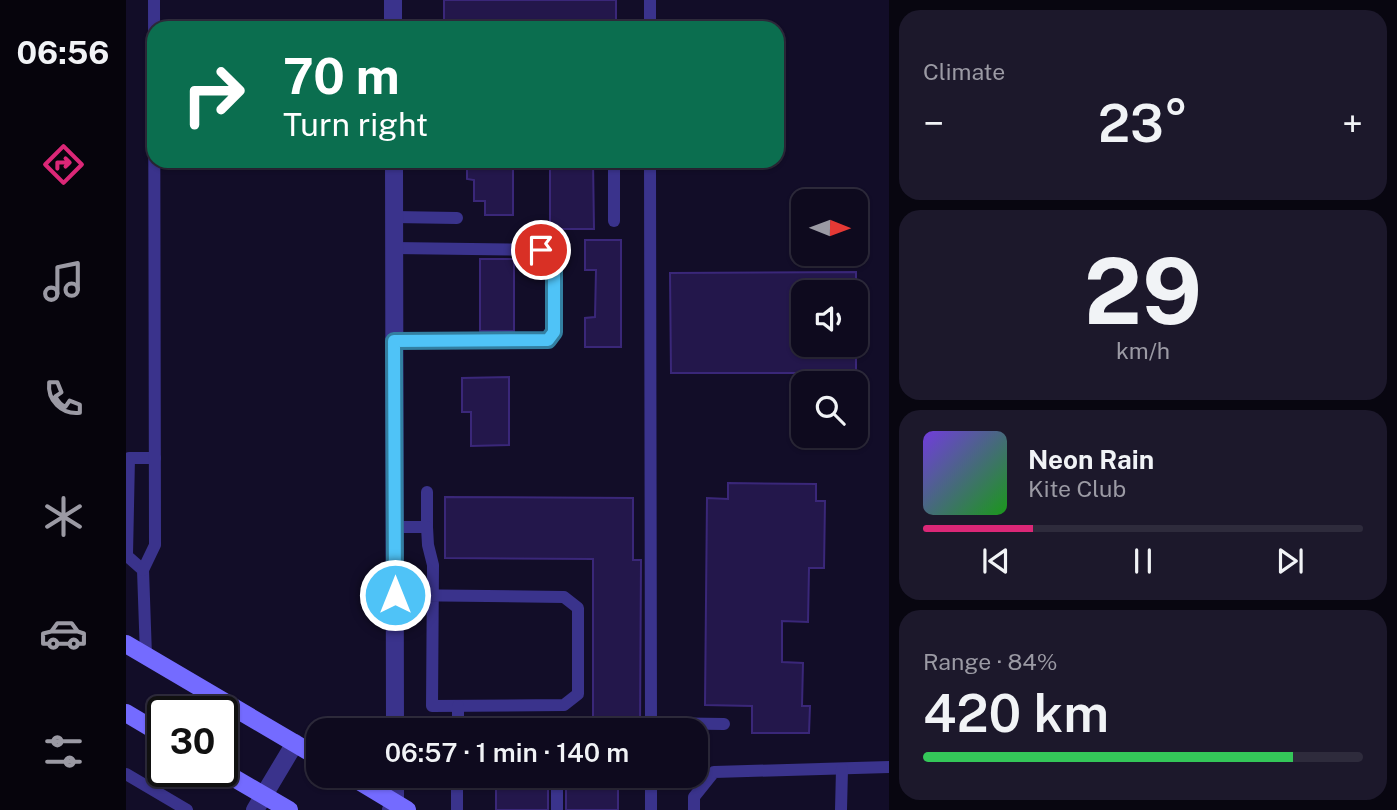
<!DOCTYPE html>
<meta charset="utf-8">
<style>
:root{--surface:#0e0a1e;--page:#1c182b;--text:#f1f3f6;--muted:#9b9aa4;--line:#2e2b3c;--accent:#db2777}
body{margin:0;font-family:"Public Sans",sans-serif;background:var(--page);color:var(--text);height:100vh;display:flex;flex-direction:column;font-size:26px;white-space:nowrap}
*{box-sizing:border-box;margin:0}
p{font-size:23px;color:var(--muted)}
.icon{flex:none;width:38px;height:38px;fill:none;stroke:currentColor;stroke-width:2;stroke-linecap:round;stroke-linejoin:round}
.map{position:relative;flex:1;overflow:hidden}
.panel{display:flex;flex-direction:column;gap:10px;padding:10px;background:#080610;width:508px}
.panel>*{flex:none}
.guide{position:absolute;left:21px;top:21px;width:637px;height:147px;border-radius:21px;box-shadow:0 2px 5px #0004,0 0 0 2px var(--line);background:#0b6e4f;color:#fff;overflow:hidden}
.needle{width:46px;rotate:91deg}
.tools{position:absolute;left:665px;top:189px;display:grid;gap:14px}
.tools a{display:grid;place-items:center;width:77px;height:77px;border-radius:14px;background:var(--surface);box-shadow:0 2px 5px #0004,0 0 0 2px var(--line);font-size:35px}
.speed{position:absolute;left:21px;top:696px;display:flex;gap:14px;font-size:35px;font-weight:700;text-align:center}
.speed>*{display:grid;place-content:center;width:91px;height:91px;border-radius:50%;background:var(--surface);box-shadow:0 2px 5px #0004,0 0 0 2px var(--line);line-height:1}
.speed .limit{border:4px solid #111;border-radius:10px;background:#fff;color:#111}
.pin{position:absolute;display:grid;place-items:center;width:60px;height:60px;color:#fff;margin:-30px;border:4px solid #fff;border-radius:50%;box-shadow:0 2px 7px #0007}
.me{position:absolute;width:77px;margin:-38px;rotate:0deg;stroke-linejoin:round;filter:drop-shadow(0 0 5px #0008)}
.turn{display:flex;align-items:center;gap:24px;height:147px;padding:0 21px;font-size:32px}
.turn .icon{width:91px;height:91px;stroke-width:2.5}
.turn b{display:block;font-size:49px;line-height:60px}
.big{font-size:52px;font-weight:600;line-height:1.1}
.panel .widget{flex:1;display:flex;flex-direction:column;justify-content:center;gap:10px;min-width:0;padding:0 24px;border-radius:21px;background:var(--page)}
.panel .dial{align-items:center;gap:0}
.dial b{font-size:91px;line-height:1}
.song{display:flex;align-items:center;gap:21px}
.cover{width:84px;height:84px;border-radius:10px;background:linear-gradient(135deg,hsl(260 70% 55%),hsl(120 70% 35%))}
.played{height:7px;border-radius:4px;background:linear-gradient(90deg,var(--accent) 25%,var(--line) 25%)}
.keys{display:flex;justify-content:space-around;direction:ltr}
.heat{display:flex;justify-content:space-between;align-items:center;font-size:38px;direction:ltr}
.charge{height:10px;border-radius:5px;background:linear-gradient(90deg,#34c759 84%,var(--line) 0)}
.trip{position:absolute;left:180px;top:718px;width:402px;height:70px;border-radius:21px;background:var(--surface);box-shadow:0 2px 5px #0004,0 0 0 2px var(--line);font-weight:600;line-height:70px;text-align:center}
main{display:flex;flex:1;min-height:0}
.tabs{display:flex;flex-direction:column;width:126px;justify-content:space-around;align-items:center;background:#06040c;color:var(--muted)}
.tabs .icon{width:49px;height:49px}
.tabs .current{color:var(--accent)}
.tabs b{font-size:32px;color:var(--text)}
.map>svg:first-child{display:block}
</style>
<main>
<nav class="tabs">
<b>06:56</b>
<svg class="icon current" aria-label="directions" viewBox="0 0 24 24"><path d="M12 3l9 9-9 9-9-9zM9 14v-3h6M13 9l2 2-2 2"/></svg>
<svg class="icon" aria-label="music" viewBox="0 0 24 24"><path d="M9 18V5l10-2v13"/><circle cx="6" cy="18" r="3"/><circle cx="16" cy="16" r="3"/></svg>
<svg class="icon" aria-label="phone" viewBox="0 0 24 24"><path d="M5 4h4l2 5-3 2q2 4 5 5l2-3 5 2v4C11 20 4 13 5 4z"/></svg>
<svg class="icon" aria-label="climate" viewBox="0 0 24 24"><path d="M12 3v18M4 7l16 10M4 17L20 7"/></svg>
<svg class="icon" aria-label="car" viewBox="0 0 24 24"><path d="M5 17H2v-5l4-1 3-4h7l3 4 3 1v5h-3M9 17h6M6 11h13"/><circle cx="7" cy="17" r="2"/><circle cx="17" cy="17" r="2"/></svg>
<svg class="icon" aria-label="filters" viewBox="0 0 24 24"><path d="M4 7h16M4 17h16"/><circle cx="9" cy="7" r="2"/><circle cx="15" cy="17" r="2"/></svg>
</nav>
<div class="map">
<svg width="764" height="810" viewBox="0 0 764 810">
<rect width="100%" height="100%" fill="#120d28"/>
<g fill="#23174b" stroke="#3a2779" stroke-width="2">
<rect x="318" y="0" width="172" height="28"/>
<polygon points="341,161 387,161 387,215 359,215 359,201 348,201 348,180 341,179"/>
<polygon points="424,161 467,161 468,229 424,229"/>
<polygon points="459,240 495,240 495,347 459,347 459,318 469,317 470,270 459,270"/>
<rect x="354" y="259" width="34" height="72"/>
<polygon points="730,272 730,292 677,292 677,345 730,345 730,373 545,373 544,273"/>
<polygon points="383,377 383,445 345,446 345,412 336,412 336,378"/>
<polygon points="602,483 690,484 690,501 699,501 698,568 683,568 682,622 656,621 656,662 677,663 676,706 684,706 683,733 626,733 626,706 579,705 581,498 602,499"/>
<polygon points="319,497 507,498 507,560 515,560 514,730 467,730 467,559 319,558"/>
<rect x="370" y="775" width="52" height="35"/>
<polygon points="440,788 492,789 492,810 440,810"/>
</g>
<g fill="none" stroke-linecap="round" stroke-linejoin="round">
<g stroke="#3a338c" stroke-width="12">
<polyline points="524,0 524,28"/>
<polyline points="488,161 488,221"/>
<polyline points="524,161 525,730"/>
<polyline points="268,217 331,218"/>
<polyline points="268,248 415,250 428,258 428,332 422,340 268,341"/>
<polyline points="301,527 301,492"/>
<polyline points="0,555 17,570 20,656"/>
<polyline points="1,555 3,458 29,458"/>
<polyline points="17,570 29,545 28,0"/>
<polyline points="269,595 438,597 452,608 452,694 438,705 306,706 307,565 302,545 301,527 269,527"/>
<polyline points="525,723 598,724"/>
<polyline points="332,730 332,706"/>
<polyline points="0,774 61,810"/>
<polyline points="431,775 431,810"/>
<polyline points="331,810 331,775"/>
<polyline points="525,810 525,775"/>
<polyline points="568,810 568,797 588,772 764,767"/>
<polyline points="715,810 716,769"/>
</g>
<g stroke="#3a338c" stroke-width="18">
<polyline points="267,0 267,28"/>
<polyline points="268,161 269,730"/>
<polyline points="129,810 169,743"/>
<polyline points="265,810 269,803 269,775"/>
</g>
<g stroke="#746bff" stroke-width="18">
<polyline points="0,644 192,757"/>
<polyline points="0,713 37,735"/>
<polyline points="96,771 163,810"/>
<polyline points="223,775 281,810"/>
</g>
</g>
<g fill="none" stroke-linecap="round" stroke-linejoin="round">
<g stroke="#337fa1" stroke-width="18">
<polyline id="route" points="269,595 268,341 422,340 428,332 428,258 415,250"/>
</g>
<use href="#route" stroke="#4fc3f7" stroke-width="12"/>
</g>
</svg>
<div class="tools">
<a><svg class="needle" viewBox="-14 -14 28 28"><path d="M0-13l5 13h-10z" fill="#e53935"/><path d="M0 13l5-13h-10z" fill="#9b9aa4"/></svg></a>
<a><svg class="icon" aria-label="sound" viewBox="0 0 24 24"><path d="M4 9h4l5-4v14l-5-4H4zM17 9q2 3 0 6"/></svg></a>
<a><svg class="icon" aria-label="search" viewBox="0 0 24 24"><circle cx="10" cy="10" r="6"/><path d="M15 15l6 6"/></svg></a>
</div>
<div class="speed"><div class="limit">30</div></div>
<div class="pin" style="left:415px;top:250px;background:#d93025"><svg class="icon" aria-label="arrive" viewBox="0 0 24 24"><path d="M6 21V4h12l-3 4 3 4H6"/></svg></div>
<svg class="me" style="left:269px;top:595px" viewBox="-20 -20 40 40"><circle r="17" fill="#4fc3f7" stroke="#fff" stroke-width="3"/><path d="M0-11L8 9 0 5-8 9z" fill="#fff"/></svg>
<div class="trip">06:57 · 1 min · 140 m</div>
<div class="guide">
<div class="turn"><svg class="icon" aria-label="right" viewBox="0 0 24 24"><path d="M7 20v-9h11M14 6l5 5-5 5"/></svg><div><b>70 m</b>Turn right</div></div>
</div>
</div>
<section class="panel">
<div class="widget"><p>Climate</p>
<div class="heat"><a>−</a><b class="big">23°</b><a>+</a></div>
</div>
<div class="widget dial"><b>29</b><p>km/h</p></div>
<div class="widget">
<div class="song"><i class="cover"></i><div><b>Neon Rain</b><p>Kite Club</p></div></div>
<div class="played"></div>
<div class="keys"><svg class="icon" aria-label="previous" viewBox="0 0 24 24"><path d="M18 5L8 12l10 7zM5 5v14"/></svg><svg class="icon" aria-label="pause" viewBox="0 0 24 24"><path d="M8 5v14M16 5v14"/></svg><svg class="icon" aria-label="next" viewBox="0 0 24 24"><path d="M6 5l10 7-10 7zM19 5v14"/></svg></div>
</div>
<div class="widget"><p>Range · 84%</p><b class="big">420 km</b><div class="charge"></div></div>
</section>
</main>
